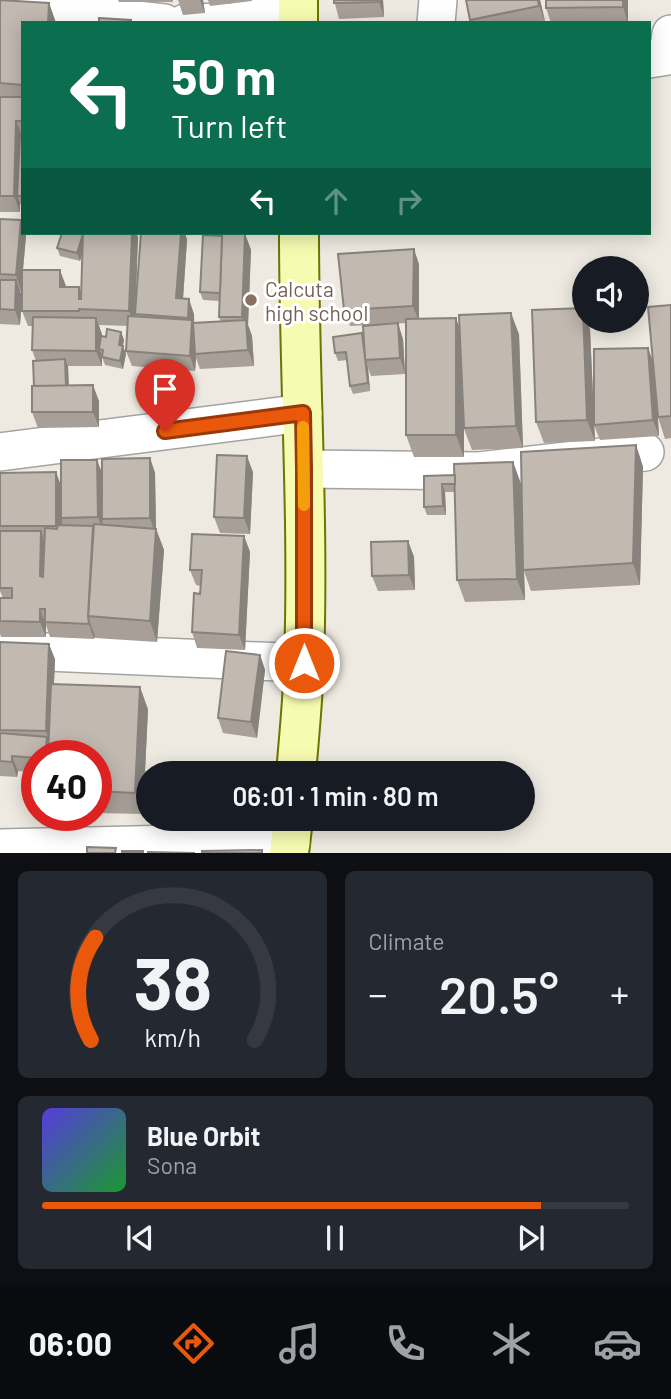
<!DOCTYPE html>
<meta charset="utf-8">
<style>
:root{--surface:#171b24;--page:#242831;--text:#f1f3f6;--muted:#9ea1a6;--line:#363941;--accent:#ea580c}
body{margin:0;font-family:Barlow,sans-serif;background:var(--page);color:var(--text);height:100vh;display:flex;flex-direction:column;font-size:26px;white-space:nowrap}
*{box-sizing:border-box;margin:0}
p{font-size:23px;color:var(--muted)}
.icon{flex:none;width:38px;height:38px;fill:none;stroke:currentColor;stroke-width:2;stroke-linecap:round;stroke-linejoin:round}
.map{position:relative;height:853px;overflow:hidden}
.sheet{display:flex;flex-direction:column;gap:18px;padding:18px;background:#0d0f14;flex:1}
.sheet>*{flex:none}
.banner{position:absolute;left:21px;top:21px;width:630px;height:214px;border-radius:0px;box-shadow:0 4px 18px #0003;background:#0b6e4f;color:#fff;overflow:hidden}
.fabs{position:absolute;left:572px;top:256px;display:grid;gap:14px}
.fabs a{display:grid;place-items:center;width:77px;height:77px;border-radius:50%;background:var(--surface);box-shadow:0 4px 18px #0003;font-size:35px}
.speed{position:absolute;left:21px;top:740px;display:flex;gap:14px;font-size:35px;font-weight:700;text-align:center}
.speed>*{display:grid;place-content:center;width:91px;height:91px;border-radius:50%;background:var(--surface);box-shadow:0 4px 18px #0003;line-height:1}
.speed .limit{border:10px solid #d22;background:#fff;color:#111}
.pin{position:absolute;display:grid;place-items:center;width:60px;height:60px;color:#fff;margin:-72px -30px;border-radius:50% 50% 50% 0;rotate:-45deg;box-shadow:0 0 7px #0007}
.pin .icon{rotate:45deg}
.me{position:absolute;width:77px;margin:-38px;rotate:0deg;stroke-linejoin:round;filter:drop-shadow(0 0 5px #0008)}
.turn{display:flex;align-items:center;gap:24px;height:147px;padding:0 35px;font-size:32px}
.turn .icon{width:91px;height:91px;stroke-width:2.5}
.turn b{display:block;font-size:49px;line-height:60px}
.lanes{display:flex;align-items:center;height:66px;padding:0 35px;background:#0003;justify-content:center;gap:35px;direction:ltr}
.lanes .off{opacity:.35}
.big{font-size:52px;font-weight:600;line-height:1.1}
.sheet .widget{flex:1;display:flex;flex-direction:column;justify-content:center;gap:10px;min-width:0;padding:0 24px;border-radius:10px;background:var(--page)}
.sheet .dial{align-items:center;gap:0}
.dial svg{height:182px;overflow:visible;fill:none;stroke:var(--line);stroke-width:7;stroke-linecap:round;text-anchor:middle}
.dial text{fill:var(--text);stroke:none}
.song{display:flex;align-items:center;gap:21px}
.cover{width:84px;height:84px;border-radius:10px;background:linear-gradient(135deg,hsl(250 70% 55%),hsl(130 70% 35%))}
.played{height:7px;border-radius:4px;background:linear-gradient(90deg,var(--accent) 85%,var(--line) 85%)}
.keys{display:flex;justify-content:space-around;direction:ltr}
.heat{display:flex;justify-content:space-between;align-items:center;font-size:38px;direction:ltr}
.sheet .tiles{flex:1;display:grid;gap:18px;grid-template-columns:1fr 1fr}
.widget:last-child{grid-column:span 2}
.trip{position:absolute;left:136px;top:761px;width:399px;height:70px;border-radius:35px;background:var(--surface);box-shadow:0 4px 18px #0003;font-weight:600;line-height:70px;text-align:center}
.menu{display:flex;height:112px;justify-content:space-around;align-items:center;background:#090b0e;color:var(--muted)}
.menu .icon{width:49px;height:49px}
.menu .selected{color:var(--accent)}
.menu b{font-size:32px;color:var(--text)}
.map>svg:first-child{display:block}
</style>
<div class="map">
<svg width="671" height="853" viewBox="0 0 671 853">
<rect width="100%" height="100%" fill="#eeeae1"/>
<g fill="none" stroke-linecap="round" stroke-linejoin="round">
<g stroke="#a3a3a3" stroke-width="40">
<g id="street">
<polyline points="0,5 164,23"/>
<polyline points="185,23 233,22 298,5"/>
<polyline points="436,23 438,0"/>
<polyline points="649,59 668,56 671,34"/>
<polyline points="0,452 303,413"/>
<polyline points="304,469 479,471 645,452"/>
<polyline points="0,650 304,663"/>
<polyline points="0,848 221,843 291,843"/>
</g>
</g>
<g stroke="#697601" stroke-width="42">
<g id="secondary">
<polyline points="298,0 298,23"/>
<path d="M296,774C299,737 303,699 304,662C309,519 299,376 299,233"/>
<polyline points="289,853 293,819"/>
</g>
</g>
<use href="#street" stroke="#fff" stroke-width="37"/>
<use href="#secondary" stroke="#f7fbb2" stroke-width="38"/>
</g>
<g fill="#a79f98">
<polygon points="0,0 49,3 56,23 23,23 23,211 20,203 20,212 0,212"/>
<polygon points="118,0 173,0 173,2 119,2"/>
<polygon points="178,0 203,0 205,13 183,15"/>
<polygon points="208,0 252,0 252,1 210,6"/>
<polygon points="334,0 383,0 384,17 339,19"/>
<polygon points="540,0 545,21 538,23 471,23 470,20"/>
<polygon points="628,0 628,23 551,23 546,8"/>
<polygon points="0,219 23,233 25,233 26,236 23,270 66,287 79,287 81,291 82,255 80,261 60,256 57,248 83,234 138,237 135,306 141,233 185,233 187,240 183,298 194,314 194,323 221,322 219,317 220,301 203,300 200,292 222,236 245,234 251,250 248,325 252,336 254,366 200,369 196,358 195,371 132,366 126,351 128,326 99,325 102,336 106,337 121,332 124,340 123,346 126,354 123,369 105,365 102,357 102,366 68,366 69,386 99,401 99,427 38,428 32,412 36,361 32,350 33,326 28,326 22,311 22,281 21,291 20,291 22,296 20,325 0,324"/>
<polygon points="419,264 419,318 460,328 519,334 523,448 472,450 464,429 464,457 414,457 406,435 406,323 350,326 344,310"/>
<polygon points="671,305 671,438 665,439 658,417 659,436 600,440 594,425 595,441 544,443 536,422 583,308 584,313 584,320 590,329 594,418 652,360"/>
<polygon points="364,338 403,339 405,374 371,376 368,368 370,391 353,394 350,386 347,360 338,361 335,353"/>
<polygon points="636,445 643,467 640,585 531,591 524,571 525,600 465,602 457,580 455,492 445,492 446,515 427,515 424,507 424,476 455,475 513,462 521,484 522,530"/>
<polygon points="150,458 155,473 156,529 164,550 157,642 95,638 95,636 94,639 50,637 46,625 46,637 1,637 0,634 0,598 3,598 0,591 0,473 61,486"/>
<polygon points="253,472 250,534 220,533 214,517"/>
<polygon points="244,536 250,552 245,650 197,648 192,632 200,594 200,586 196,585 190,570"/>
<polygon points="408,541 414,557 415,590 378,591 372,576"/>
<polygon points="0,642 55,659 54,684 148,709 143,814 96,813 96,756 37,756 37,773 18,771 17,777 0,776"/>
<polygon points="260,655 265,670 257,738 223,733 218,718"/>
</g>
<g fill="#88827c">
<polygon points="200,0 203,0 205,13"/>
<polygon points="379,0 383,0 384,17 379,2"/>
<polygon points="538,0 540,0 545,21 539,6"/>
<polygon points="623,0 628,0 628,23 623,7"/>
<polygon points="49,3 56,23 48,23"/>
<polygon points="16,121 22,136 17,196 20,203 20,212 14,196"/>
<polygon points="21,220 23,226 23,233 25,233 26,236 21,291 16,275"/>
<polygon points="132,233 136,233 138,237 135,326 129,311"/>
<polygon points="181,233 185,233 187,240 182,314 176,298"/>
<polygon points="83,234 86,242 80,261 77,253"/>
<polygon points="245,234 251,250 248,325 252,336 254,366 248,350 247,330 242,317"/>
<polygon points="414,249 419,264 419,322 413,306"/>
<polygon points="60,270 66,286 66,302 60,287"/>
<polygon points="16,280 22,296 20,325 15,310"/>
<polygon points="189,299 194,314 195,354 196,358 195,371 190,356 191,329 188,318"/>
<polygon points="583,308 584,313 584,320 587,320 590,329 595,441 587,420"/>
<polygon points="511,313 519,334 523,448 516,426"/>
<polygon points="96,318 102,334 102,350 99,349 102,355 102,366 96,351"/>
<polygon points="456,318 464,340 464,457 456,435"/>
<polygon points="398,323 403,339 405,374 400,358"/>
<polygon points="121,332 124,340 122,349 123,346 126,354 123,369 120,361 119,345"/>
<polygon points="362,333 365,341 365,360 368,368 370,391 368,383"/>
<polygon points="648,348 654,364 659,436 653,420"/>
<polygon points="65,359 68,367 69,394 66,386"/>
<polygon points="93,385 99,401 99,427 93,412"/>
<polygon points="636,445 643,467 640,585 633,563"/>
<polygon points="247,456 253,472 250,534 244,518"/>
<polygon points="150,458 155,473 156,529 164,550 157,642 150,621 155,533 150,518"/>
<polygon points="97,460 103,475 102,519 104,533 98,517"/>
<polygon points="513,462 521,484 525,600 517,579"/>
<polygon points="56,472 62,488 62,541 56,526"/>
<polygon points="442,484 445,492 446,515 443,506"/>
<polygon points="41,531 46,547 46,592 40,576"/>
<polygon points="244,536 250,552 245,650 239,635"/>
<polygon points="408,541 414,557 415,590 409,575"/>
<polygon points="40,609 46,625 46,637 40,622"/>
<polygon points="89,620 95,636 94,639 89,624"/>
<polygon points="49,644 55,659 51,747 46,731"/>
<polygon points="260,655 265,670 257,738 251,722"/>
<polygon points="140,687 148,709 143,814 135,793"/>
<polygon points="47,737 52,752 52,756 45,756"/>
<polygon points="12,756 18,771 17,777 12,762"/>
</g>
<g fill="#c2b9b1" stroke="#88827c" stroke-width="2">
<polygon points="0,0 49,3 48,23 23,23 23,85 0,83"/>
<polygon points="334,0 379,0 379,2 334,3"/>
<polygon points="466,0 538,0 539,6 470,20"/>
<polygon points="546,0 623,0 623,7 546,8"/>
<polygon points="99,18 131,20 131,23 99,23"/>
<polygon points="0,97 23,97 23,121 16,121 14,196 0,196"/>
<polygon points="20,135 23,136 23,196 17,196"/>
<polygon points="0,219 21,220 16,275 0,274"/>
<polygon points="62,233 79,233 83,234 77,253 57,248"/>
<polygon points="83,233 132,233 129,311 79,309 79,311 22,311 22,270 60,270 60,287 79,287 79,299 81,299"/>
<polygon points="141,233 181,233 176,298 189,299 188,318 135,314"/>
<polygon points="222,234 245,234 242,317 219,317"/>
<polygon points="203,235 222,236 220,293 200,292"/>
<polygon points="414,249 413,306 344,310 338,254"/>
<polygon points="0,280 16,280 15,310 0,309"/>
<polygon points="671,305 671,416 658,417 648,307"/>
<polygon points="583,308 587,420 536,422 532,310"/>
<polygon points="511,313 516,426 464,428 459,315"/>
<polygon points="128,316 192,320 190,356 126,351"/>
<polygon points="33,317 96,318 96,351 32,350"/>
<polygon points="456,318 456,435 406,435 406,319"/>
<polygon points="246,320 248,350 195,354 193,323"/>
<polygon points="398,323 400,358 365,360 363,326"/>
<polygon points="107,329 121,332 119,345 123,346 120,361 102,357 103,350 99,349 101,336 106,337"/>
<polygon points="362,333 368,383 350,386 346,352 335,353 333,337"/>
<polygon points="648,348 653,420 594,425 594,349"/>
<polygon points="65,359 66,386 34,386 33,361"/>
<polygon points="93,385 93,412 32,412 32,386"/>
<polygon points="636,445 633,563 523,570 521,452"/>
<polygon points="217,455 247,456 244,518 214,517"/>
<polygon points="150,458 150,518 102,519 102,459"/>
<polygon points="61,460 97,460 98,517 61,518"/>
<polygon points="513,462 517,579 457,580 454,464"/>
<polygon points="56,472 56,526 0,526 0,473"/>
<polygon points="455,475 455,484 442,484 443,506 424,507 424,476"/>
<polygon points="94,524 156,529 150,621 88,616"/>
<polygon points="58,525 93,526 88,616 89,624 45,622 45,609 40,609 40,622 0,621 0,598 12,598 12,588 0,588 0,531 41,531 40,576 43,577 45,528 57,529"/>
<polygon points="192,534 244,536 239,635 192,632 194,593 200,594 202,570 190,570"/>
<polygon points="408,541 409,575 372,576 371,542"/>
<polygon points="0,642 49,644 46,731 0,730"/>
<polygon points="226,651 260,655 251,722 218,718"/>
<polygon points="51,684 140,687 135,793 96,791 96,756 48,756"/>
<polygon points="0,733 47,737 45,756 37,756 37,758 12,756 12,762 0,761"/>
<polygon points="87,847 116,848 115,853 87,853"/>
<polygon points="262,850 262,853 202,853 202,851"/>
<rect x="122" y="851" width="21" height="2"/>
<polygon points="148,852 195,853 148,853"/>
</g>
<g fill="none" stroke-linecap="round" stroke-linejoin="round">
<g stroke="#983908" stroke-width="18">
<polyline id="route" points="165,431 303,413 304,469 304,663"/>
</g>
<use href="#route" stroke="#ea580c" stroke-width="12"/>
<polyline stroke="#f59e0b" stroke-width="12" points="303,427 304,505"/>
</g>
<circle fill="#8d6e63" stroke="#fff" stroke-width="2.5" cx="251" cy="300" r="7"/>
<g text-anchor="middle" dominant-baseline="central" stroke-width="6" stroke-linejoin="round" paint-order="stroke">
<g font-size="21" fill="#785e54" stroke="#fff" text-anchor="start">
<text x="265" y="288">Calcuta<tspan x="265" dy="24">high school</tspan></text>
</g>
</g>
</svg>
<div class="fabs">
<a><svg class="icon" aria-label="sound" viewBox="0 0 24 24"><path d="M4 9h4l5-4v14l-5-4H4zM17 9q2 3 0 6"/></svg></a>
</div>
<div class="speed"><div class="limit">40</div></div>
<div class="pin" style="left:165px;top:431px;background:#d93025"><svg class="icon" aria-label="arrive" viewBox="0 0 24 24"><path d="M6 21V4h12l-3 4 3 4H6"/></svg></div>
<svg class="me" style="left:304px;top:663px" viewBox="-20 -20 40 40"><circle r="17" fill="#ea580c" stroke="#fff" stroke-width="3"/><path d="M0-11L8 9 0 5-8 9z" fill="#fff"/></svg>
<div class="trip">06:01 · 1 min · 80 m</div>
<div class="banner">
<div class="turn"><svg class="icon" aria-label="left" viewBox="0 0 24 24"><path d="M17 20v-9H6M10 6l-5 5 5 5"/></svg><div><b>50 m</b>Turn left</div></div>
<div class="lanes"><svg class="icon" aria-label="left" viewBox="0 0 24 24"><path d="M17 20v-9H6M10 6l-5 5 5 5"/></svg><svg class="icon off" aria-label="ahead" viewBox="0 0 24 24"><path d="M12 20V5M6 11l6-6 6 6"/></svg><svg class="icon off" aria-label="right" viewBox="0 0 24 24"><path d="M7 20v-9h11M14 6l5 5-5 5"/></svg></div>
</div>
</div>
<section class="sheet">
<div class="tiles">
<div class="widget dial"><svg viewBox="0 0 100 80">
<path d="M14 69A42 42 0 1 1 86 69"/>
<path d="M14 69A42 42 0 0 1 16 24" stroke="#ea580c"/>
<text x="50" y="56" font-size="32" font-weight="700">38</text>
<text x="50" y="72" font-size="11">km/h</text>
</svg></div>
<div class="widget"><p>Climate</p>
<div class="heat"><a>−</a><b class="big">20.5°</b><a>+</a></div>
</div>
<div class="widget">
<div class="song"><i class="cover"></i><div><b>Blue Orbit</b><p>Sona</p></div></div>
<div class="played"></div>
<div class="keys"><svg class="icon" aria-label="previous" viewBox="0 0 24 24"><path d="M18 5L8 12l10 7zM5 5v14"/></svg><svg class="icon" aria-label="pause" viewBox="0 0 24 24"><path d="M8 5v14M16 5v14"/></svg><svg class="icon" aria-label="next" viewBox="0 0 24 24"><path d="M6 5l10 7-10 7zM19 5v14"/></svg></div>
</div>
</div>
</section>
<nav class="menu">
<b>06:00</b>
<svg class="icon selected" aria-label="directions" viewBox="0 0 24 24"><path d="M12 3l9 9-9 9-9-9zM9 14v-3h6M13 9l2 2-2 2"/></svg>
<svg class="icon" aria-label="music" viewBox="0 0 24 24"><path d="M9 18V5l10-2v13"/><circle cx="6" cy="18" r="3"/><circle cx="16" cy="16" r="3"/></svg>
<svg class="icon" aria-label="phone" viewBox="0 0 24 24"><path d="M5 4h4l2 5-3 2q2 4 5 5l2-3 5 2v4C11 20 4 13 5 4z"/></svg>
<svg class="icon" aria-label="climate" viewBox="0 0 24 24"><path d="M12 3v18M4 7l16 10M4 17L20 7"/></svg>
<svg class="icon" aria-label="car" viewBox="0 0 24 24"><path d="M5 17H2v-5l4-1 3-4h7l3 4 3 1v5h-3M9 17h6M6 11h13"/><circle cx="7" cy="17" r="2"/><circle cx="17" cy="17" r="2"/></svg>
</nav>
